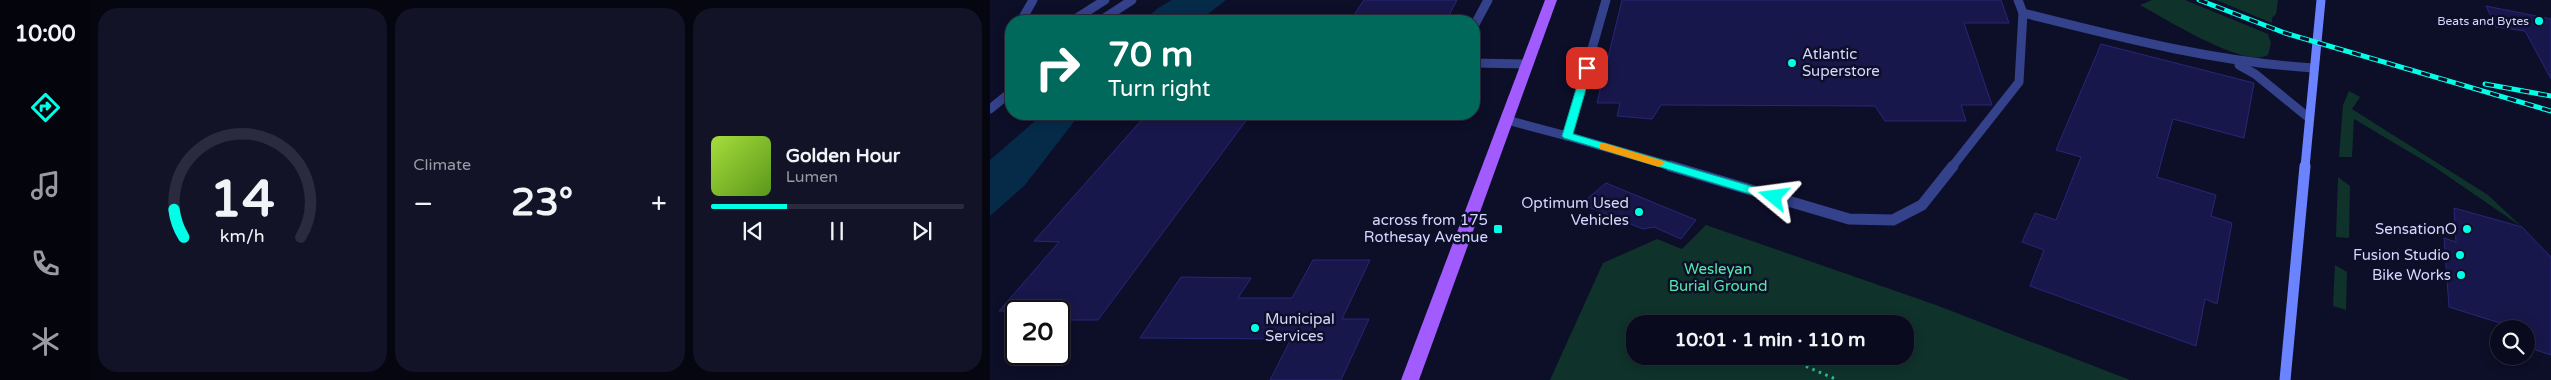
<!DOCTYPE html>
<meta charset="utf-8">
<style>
:root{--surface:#0a0a1e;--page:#131327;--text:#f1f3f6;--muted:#999aa4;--line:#2a2b3c;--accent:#00ffe7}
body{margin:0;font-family:"Varela Round",sans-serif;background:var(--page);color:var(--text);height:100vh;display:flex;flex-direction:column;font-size:19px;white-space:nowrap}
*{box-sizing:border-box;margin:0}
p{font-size:16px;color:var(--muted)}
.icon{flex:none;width:28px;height:28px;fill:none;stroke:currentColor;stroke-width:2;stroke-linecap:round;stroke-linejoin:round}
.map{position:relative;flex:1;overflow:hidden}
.side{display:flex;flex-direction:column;gap:8px;padding:8px;background:#060610;width:900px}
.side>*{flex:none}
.guide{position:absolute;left:15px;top:15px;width:475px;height:105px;border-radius:20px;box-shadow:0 2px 12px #0003,0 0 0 1px var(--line);background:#00695c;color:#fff;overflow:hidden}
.controls{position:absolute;left:1500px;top:320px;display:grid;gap:10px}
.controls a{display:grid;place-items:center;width:45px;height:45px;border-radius:50%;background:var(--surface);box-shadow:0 2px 12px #0003,0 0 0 1px var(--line);font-size:25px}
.speed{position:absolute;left:15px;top:300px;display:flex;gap:10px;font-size:25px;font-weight:700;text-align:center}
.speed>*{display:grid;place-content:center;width:65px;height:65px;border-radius:50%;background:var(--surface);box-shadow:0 2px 12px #0003,0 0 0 1px var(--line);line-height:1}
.speed .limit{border:2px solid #111;border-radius:8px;background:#fff;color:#111}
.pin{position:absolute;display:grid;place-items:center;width:42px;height:42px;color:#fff;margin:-21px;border-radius:10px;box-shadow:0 2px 8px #0006}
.me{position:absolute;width:55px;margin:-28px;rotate:286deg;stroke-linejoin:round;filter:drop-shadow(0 0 4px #0008)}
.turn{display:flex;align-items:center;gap:18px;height:105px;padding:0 20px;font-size:22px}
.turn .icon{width:65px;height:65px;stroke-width:2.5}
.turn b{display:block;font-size:35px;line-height:42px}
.big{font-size:38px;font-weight:800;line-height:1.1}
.side .widget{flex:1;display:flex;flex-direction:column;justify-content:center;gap:8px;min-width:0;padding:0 18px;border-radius:20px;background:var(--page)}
.side .dial{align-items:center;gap:0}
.dial svg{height:130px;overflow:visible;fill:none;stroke:var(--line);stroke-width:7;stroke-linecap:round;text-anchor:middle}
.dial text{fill:var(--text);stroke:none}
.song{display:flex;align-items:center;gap:15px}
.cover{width:60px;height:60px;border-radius:8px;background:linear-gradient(135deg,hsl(80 70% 55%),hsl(90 70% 35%))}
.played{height:5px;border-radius:2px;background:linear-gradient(90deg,var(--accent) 30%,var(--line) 30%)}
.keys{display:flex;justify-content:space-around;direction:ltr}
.heat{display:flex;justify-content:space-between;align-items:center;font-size:28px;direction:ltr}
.side .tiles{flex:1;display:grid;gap:8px;grid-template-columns:repeat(3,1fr)}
.trip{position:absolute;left:636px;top:315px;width:288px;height:50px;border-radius:20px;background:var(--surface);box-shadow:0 2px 12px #0003,0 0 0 1px var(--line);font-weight:800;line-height:50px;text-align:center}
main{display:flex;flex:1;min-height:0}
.dock{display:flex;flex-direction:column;width:90px;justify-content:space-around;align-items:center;background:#04040c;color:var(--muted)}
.dock .icon{width:35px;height:35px}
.dock .selected{color:var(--accent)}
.dock b{font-size:22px;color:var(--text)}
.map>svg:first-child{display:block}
</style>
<main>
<nav class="dock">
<b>10:00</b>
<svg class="icon selected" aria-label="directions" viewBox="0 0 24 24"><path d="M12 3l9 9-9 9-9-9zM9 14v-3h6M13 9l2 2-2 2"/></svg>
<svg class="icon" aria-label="music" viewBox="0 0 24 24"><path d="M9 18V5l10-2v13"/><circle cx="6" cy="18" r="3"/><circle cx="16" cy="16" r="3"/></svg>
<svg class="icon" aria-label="phone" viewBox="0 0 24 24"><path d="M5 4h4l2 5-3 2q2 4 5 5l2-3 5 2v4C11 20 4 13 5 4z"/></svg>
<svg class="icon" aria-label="climate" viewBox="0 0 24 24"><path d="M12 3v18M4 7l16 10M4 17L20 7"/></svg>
</nav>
<section class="side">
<div class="tiles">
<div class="widget dial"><svg viewBox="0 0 100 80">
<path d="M14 69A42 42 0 1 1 86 69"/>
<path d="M14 69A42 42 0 0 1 8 52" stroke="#00ffe7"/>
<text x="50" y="56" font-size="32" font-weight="700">14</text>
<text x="50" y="72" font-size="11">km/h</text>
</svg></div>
<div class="widget"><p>Climate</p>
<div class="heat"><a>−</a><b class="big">23°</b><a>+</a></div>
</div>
<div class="widget">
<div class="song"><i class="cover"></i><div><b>Golden Hour</b><p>Lumen</p></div></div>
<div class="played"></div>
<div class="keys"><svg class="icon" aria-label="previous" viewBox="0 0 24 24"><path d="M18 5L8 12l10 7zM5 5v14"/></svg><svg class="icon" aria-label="pause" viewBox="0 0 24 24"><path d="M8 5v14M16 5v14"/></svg><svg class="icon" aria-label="next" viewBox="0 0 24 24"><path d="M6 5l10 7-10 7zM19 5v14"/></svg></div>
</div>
</div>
</section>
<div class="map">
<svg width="1561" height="380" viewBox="0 0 1561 380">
<rect width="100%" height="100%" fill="#0d0e28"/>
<g fill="#0f322a" fill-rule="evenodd">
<path d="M1162,0H1195L1278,34L1281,43L1278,55C1255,69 1174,18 1150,5Z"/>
<polygon points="1226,0 1288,0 1286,14 1282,18 1282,23"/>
<polygon points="1359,91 1370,97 1362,109 1498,195 1532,227 1443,166 1364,119 1362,157 1349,157 1353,105"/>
<polygon points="1348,177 1360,186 1359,238 1346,237"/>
<path d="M716,225L946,305L1140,380H560L613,263L667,239L692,249ZM645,324H915V356H645Z"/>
<polygon points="1345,265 1357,272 1356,310 1343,306"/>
</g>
<g fill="#052b49">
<polygon points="182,0 236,0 209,21 154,21 168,8"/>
<polygon points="53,114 90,114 35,185 0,216 0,160"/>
</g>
<g fill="#18174b" stroke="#272779">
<polygon points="374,0 467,0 456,21 360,21"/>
<polygon points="632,0 1011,0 1019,23 974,23 1002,105 971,105 976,121 895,121 885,106 671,105 662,119 627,116 630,103 607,103"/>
<polygon points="1496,6 1561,19 1561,79 1535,31 1506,27"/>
<polygon points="1111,44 1264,83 1254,138 1183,119 1167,177 1226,195 1221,216 1242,223 1227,304 1215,299 1206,346 1040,286 1054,250 1032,242 1045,213 1066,220 1091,157 1066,150"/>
<polygon points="157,114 261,114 108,320 69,320 69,311 9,311 69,242 44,241"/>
<polygon points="616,183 706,220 691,239 664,227 653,229 591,204"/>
<polygon points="1464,208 1532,227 1561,257 1561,355 1543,349 1539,332 1536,329 1529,329 1459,307 1454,238 1466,242"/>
<polygon points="323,260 380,260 352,319 379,319 351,380 280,380 301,339 150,338 191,277 261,278 248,298 302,298"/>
</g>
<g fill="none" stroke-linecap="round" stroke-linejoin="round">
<polyline stroke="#23c39b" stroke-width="3" stroke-dasharray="2.5 4.5" stroke-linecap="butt" points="803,361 848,380"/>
<g stroke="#34418b" stroke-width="9">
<path d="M1033,13C1129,37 1224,62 1324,68"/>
<polyline points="31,21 43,0"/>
<polyline points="82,21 115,0"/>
<polyline points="110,21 142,0"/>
<polyline points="484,26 498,0"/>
<polyline points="484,63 538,64"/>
<polyline points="1249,65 1265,74 1319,118"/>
<polyline points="0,109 21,92"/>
<polyline points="517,120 577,136 616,0"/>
<polyline points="577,136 684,167"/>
<polyline points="962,167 1029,82 1033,13 1028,0"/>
</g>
<polyline stroke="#34418b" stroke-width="11" points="680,166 859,219 903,220 932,205 963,166"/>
<polyline stroke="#6b83ff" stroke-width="9" points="1315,167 1331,0"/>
<polyline stroke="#6b83ff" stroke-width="11" points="1295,380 1315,166"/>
<polygon fill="#a25bff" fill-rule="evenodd" points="555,0 567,0 429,380 411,380"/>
<g stroke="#00ffe7" stroke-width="5">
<g id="rail">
<polyline points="1209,0 1295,33 1561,111"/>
<polyline points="1495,84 1561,96"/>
</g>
</g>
<use href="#rail" stroke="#0d0e28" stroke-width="3" stroke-dasharray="9" stroke-linecap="butt"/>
</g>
<polygon fill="#00ffe7" stroke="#00a696" points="593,66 602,68 583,134 788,194 788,200 780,200 574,138 572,136"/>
<polygon fill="#f59e0b" points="614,143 673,161 675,163 669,167 610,149 610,144"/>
<g fill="#00ffe7" stroke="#0d0e28" stroke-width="2">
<circle cx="1549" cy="21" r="5"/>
<circle cx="802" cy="63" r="5"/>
<circle cx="649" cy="212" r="5"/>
<rect x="503" y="224" width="10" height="10" rx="2.5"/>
<circle cx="1477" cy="229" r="5"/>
<circle cx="1470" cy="255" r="5"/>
<circle cx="1471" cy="275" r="5"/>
<circle cx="265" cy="328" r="5"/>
</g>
<g text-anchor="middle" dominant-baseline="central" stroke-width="5" stroke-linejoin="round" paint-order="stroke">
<g font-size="12" fill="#d4d7ff" stroke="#0d0e28" text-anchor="end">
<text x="1539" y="21">Beats and Bytes</text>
</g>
<g font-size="15" fill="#d4d7ff" stroke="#0d0e28" text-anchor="end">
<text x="812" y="54" text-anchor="start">Atlantic<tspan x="812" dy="17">Superstore</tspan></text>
<text x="639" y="203">Optimum Used<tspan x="639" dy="17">Vehicles</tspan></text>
<text x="498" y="220">across from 175<tspan x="498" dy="17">Rothesay Avenue</tspan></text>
<text x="1467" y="229">SensationO</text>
<text x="1460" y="255">Fusion Studio</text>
<text x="1461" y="275">Bike Works</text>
<text x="275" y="319" text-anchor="start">Municipal<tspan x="275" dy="17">Services</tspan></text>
</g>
<g font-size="15" fill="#54eba8" stroke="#0d0e28">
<text x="728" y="269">Wesleyan<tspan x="728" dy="17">Burial Ground</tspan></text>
</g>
</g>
</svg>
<div class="controls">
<a><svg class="icon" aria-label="search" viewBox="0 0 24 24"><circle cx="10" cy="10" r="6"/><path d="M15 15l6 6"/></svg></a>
</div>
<div class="speed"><div class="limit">20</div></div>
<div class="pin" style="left:597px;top:68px;background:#d93025"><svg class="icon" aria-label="arrive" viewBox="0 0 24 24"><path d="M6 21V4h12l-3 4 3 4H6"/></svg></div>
<svg class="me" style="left:784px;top:197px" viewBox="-20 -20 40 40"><path d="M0-17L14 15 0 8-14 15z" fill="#00ffe7" stroke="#fff" stroke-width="4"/></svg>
<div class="trip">10:01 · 1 min · 110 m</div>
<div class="guide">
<div class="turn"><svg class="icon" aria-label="right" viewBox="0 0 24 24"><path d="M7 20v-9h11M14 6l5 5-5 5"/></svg><div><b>70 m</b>Turn right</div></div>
</div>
</div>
</main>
